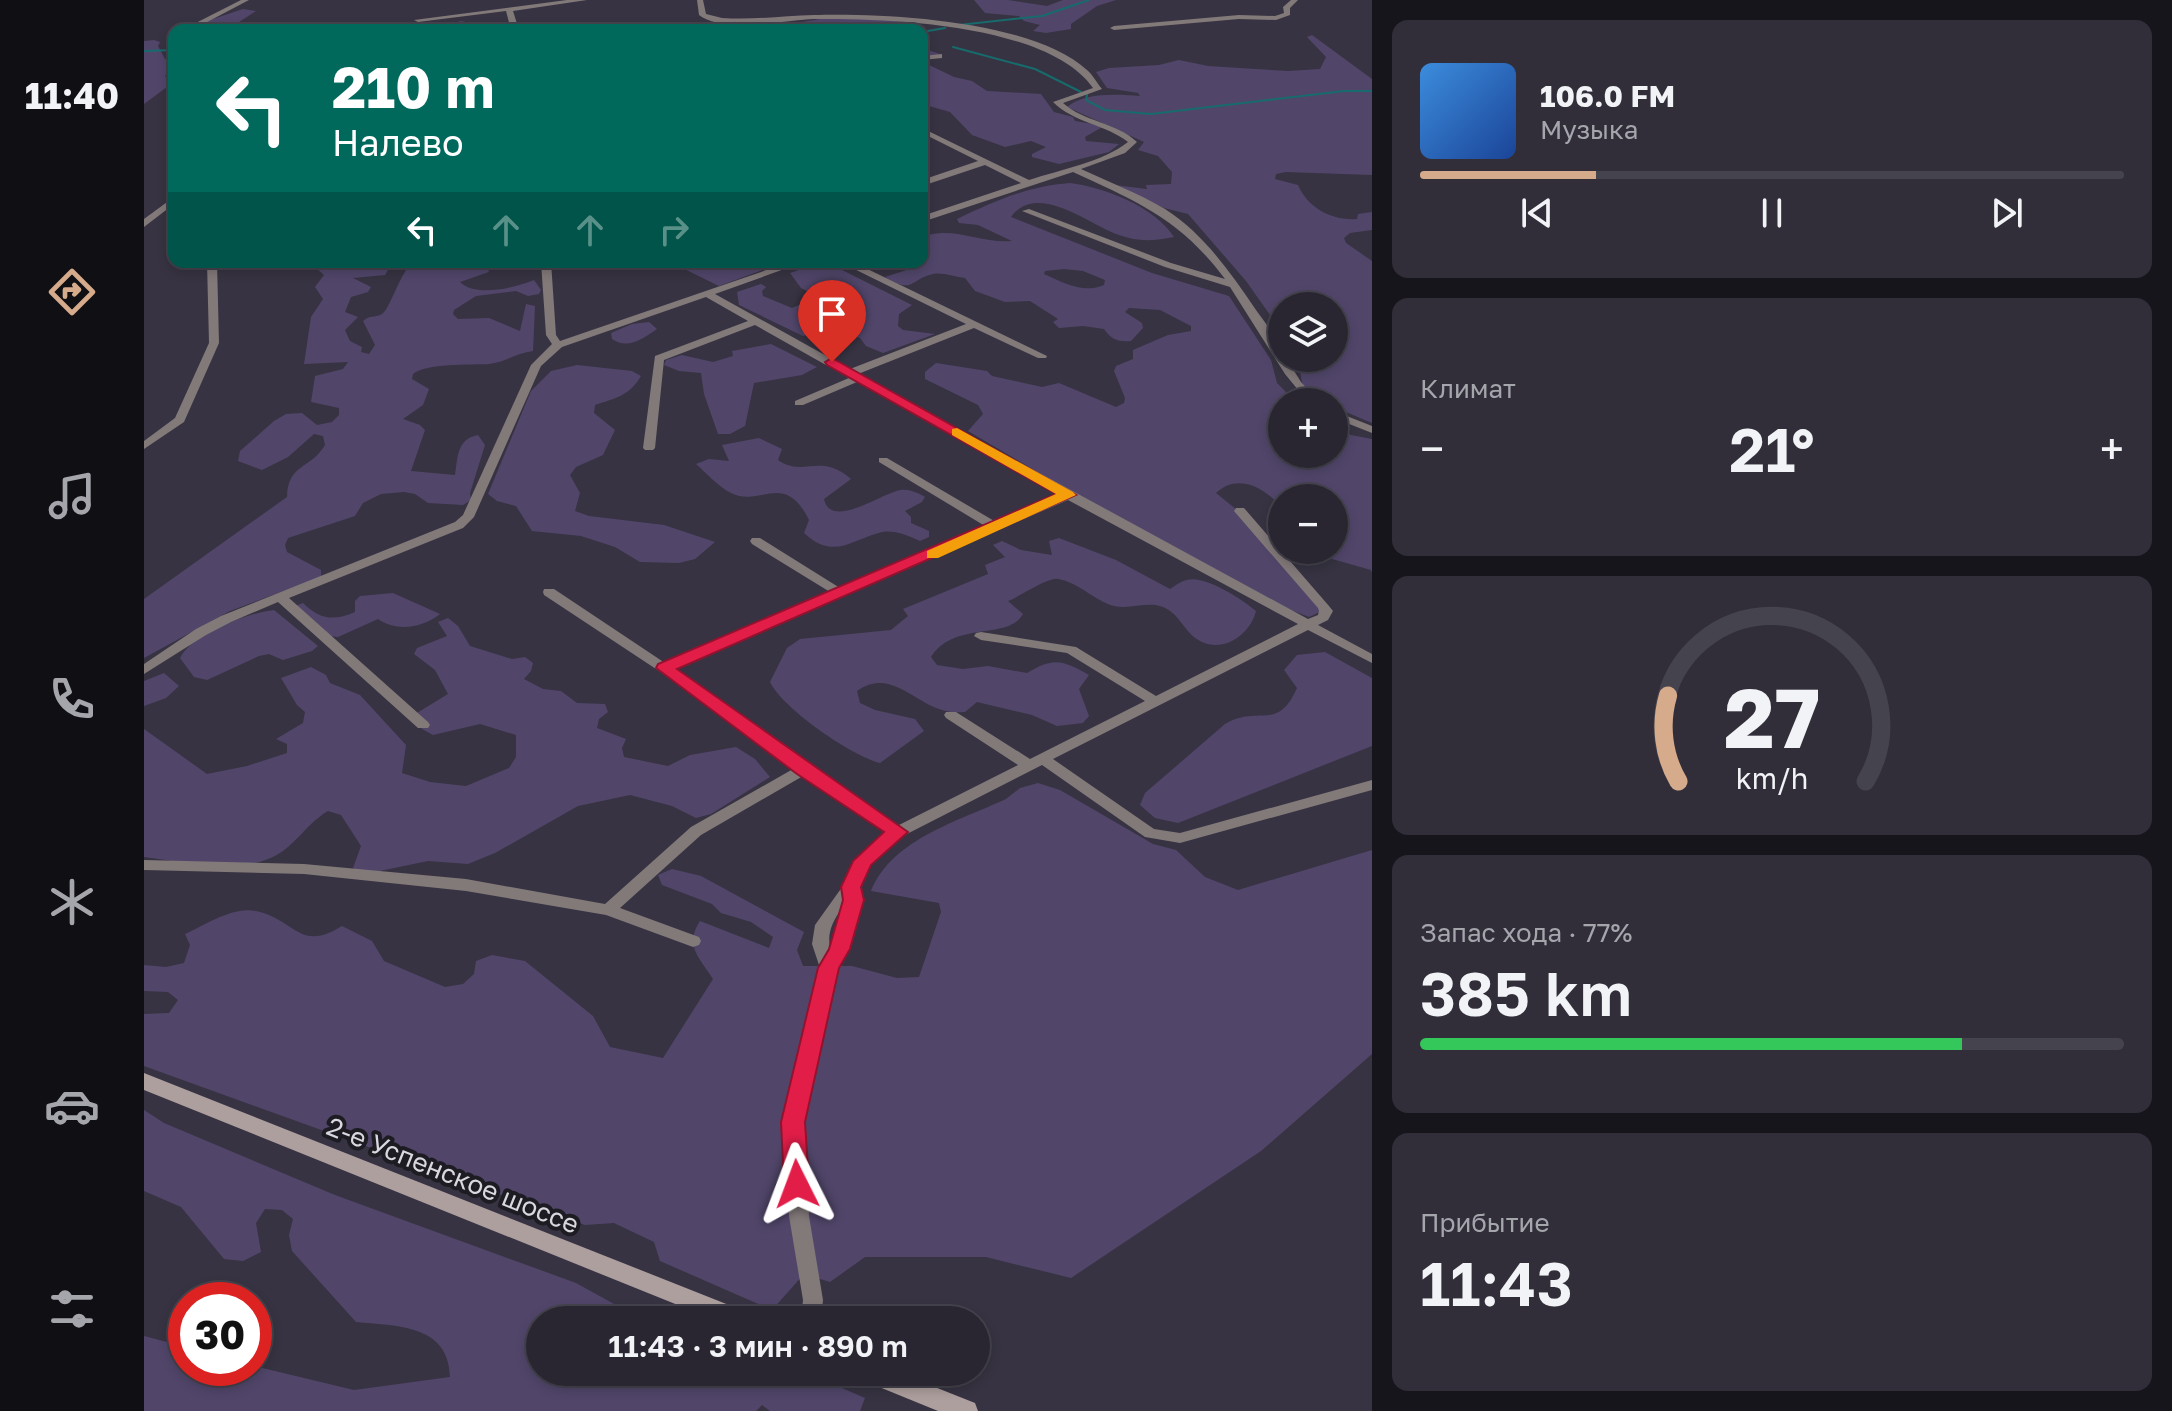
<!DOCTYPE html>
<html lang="ru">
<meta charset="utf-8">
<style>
:root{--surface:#292632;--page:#312e3a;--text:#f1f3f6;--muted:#a5a5ac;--line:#45434d;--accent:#d6ab8b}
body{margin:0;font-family:"Golos Text",sans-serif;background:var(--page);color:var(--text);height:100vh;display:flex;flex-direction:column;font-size:30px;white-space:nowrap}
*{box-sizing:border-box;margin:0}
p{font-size:26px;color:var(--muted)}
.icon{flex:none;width:44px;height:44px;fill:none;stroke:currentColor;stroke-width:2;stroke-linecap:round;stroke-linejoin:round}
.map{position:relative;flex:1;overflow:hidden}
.drawer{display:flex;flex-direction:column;gap:20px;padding:20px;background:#17151c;width:800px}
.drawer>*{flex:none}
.guide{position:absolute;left:24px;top:24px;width:760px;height:244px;border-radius:16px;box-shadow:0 4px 12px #0003,0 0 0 2px var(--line);background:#00695c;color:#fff;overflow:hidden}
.controls{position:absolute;left:1124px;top:292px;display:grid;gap:16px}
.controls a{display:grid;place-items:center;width:80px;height:80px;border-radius:50%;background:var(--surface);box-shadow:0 4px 12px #0003,0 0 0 2px var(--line);font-size:40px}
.speed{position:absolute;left:24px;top:1282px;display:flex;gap:16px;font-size:40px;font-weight:700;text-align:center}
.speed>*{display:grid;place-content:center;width:104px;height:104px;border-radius:50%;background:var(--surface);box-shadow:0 4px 12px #0003,0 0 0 2px var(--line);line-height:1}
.speed .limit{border:12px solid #d22;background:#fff;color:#111}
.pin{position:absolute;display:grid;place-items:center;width:68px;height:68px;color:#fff;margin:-82px -34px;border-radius:50% 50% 50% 0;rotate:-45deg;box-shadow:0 0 8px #0007}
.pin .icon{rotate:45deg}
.me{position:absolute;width:88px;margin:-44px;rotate:357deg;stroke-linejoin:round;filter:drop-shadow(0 0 6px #0008)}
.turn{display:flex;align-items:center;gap:28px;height:168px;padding:0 32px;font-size:36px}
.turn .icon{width:104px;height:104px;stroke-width:2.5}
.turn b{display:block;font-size:56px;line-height:68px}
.lanes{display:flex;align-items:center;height:76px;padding:0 32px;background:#0003;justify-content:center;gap:40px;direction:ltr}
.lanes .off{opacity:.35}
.big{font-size:60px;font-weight:600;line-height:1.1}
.drawer .widget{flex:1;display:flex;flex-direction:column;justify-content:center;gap:12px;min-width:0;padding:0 28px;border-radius:16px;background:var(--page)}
.drawer .dial{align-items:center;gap:0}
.dial svg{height:208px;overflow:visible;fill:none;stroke:var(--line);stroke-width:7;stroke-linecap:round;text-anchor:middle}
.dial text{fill:var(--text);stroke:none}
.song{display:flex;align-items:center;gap:24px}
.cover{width:96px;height:96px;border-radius:12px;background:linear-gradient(135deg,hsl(210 70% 55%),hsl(220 70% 35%))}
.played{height:8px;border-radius:4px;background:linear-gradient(90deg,var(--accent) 25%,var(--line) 25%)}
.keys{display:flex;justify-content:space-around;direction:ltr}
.heat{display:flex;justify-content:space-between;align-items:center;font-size:44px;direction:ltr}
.charge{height:12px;border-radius:6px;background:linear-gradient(90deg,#34c759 77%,var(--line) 0)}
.trip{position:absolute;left:382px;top:1306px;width:464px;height:80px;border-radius:40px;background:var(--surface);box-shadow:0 4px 12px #0003,0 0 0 2px var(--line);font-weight:600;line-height:80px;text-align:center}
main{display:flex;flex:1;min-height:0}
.dock{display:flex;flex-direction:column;width:144px;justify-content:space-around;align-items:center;background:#100f14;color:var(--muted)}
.dock .icon{width:56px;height:56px}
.dock .active{color:var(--accent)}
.dock b{font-size:36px;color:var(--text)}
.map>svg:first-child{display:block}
</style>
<main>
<nav class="dock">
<b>11:40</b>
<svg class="icon active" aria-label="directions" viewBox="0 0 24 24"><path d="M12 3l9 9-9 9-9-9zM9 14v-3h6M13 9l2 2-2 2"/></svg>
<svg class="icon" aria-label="music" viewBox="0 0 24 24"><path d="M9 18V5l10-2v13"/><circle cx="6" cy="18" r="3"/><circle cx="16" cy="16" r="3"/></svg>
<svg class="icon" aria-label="phone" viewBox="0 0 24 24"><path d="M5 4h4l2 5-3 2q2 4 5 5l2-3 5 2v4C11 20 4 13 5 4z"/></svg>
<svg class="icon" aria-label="climate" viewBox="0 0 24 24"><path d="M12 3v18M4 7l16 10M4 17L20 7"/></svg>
<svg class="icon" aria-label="car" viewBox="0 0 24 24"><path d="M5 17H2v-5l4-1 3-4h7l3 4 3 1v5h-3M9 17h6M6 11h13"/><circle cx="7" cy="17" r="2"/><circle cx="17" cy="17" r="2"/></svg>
<svg class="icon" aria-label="filters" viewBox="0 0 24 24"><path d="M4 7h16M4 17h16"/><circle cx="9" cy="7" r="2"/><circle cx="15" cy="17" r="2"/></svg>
</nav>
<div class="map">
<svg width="1228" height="1411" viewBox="0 0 1228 1411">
<rect width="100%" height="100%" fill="#373342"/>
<g fill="#51466a" fill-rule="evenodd">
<polygon points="830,0 864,0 903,6 919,0 972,0 953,6 927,24 927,29 902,33 889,31 896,25 880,21 875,16 841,13"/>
<polygon points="99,9 112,11 92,24 117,26 285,28 318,21 331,25 329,30 53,30 54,24"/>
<polygon points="728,18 774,24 762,28 724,23 671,29 610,30 676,19"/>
<path d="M1168,35L1228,79V175L1142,172L1132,174L1131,179L1154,185C1164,208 1188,221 1213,219L1214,214L1228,212V230L1206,233L1200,238L1202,243L1228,261V423L1190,407V402H1182L1159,387L1153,358H1190V306H1138V332L1102,281L1044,214L1020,208L970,185L1003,189L1002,185L1027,184L1028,172L1014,156L994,150L1000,142L923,107C940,92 974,94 996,96L994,93L963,88L952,72L965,68L1015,65L1035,60L1064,66L1144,71L1176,69L1182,57L1163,37Z"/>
<polygon points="10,40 16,42 14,46 21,59 30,63 21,76 27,84 0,104 0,41"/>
<polygon points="778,48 796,54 779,62 810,77 828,81 843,91 897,94 910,112 929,117 931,121 960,126 941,137 942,141 975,144 965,152 915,164 888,157 888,154 902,147 887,141 861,147 828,135 806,112 778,104"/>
<path d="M926,183C960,187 1011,207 1030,237C1010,241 994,242 975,235C944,224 893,181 867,217L1008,273L1085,296L1127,360L1133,383L1152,402H1138V454H1190V427L1207,435L1228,439V573L1227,570L1181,557L1169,550H1190V498H1138V509C1123,488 1093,472 1072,493L1093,510L1178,611L1165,617L1147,610L907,480L824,431L839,414L834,405L781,379V372L792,363L843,371L848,376L898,387L915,383L972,407L980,403L981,398L970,371L972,366L989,359V350L1024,335L1047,331V326L1016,310L985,308L981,312L998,323L999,328L987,341C974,342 968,340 960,329L939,326L915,328L909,322L914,319L886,301L861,302L831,291L821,278C812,277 798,272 789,274C766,279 770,295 741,277L775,266L774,262H778V237C808,225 838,244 868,241L834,225L815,223L813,219C851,201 884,186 926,183ZM920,269L939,271L961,280L960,285C940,294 920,283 900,274L901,271Z"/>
<path d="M165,262H249L241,275L209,278L227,287L224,292L207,297L201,312L214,317L201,330L206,341L218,347L217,352L225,354L231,345L219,321C226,314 235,319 241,311C250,298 258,269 270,262H348L343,266L345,272L316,282C331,298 374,287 390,280L397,290L395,294L384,296L372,291L332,296L310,310L309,314L314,319L345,318L376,331L382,304L391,306L389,351C373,353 361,362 345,364C326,365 282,363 269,374L268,379L285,389L279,405L259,419L276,425L281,430L267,471L311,475C314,456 313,439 334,435L341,445L326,493L327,500L319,505L284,503L271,494L260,492L237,494L219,503L211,516L144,538L141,545L143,552L177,570V577L86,611L0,658V599L143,497C144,463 166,470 181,445L179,436L170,434L144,457L118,470L94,461L96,451L130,421L142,414L158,413L173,425L188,422L195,415V408L167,402L171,376L199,369L204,362L160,364L167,317L179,299L171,287L180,275Z"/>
<polygon points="488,262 640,262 575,286 534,266 490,268"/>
<polygon points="675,263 684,263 768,305 755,314 754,326 759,330 791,334 739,353 722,346 716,338 707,335 678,332 659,336 595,305 593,292 617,284 622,287 618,291 619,296 648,308 669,299 670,295 657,288 646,273"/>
<path d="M505,322L513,329C498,339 484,350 468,339L467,333L488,324Z"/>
<polygon points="627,344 673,367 658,375 610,383 601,426 586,434 574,434 560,394 557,373 535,371 520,365 522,360 538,355 569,362 589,356 588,351"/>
<path d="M433,365L488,371L497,376C485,396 472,398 451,405L450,413L471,430L459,455L432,467L426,475L436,493L431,511L445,516L520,525L571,542L551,559L535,563L496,562L471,547L437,536L388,531L372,506L353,501L344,494L387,391L407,371Z"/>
<path d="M615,438L638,449L634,460C660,478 676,452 707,479L680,499C687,531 739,492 757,490C765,489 774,493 781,497L778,502L761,511L767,517V523L785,531V537L776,541C764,536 752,530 738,532C708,539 690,561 660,533L665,520C640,470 617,508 587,493C575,487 562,473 552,464L565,459L585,461L578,445Z"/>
<path d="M915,538L972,560L1026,589C1031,586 1037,581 1043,580C1061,575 1099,600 1112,611C1106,636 1075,657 1050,637C1039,628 1034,613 1019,607C1003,601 986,610 970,606C951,601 934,582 914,579C904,577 875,597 864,601L879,614C864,641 811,620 787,657L793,665L819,669L844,666L883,673C910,657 918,660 945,675L935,689L945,716L939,723L913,726L888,715L833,702L821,712C815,712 808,713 802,711C770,704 747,667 713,691L716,703L731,710L771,719L780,731L736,763C708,756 639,709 626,682L643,648L656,639L747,630L764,616L759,609L844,574L841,565L861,557L849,545L858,541L877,550L908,555L905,541Z"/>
<path d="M249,593L296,614C278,628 253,632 234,619L194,637L177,635L151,606L159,603C176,620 190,621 211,612V601L216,596Z"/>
<path d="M130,610L174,646L168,651L139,660L125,654L115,656L63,680L50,677L36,658C49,633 104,613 130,610Z"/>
<path d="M304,618L314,626L326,646L368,659L381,657L389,663L387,671L380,679L399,689L417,691L433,703L461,704L464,712L455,719L453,728L482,739L478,748L480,757L524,766L546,755L592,747L611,759L626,777L567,814L552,818L528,806L486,795L434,806L351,853L324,864L284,861L221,874L209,868L217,846L197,815L184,811C163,823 152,845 131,856C91,876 42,862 0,857V729L63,774L103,766L143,753V744L132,739L159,723L161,712L153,705L137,678L167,667L182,675L186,683L216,695L262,745L258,773L286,782L322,786L365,768L372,757V735L336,724L289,735L278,729L268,716L304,694L291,670L270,654L273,648L303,636L294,622Z"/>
<path d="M1181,652L1228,678V746L1034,823L1011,818L996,805L1001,793L1081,724C1115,704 1133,733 1153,688L1140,670L1153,655Z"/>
<polygon points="20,673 35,686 22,698 0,706 0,681"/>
<path d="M894,783L916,790L1009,844L1032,850L1061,877L1094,890L1228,850V1054L1117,1151L927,1278L842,1257H721L686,1282L660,1274L628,1310L516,1261L510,1242L470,1223L441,1225L0,1066V1014L25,1013L34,1000L24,992L0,991V965L22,967L40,963L46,945L41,934C61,925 89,906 112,911C151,919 155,953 198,926L228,941L240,961L301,987L319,984L330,974L332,961L348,955L381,961L449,1016L466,1047L519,1058L569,979C555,957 540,946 556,921L625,948L629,937L607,922L577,913L568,904L518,885L514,875L528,869L557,876L660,932L653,950L659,966H708L753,978L775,977L797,912L795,903L727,891C748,839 815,821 862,799L876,788Z"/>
<path d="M0,1110L20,1123L191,1195L432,1283L499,1320H396V1372H661L721,1398L716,1411H626L618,1405L612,1411H0V1336L42,1347V1368L110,1366L210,1390L306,1377C305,1324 252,1326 212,1322L148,1251L145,1235L149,1219L138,1210L121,1209L112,1223L117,1252L99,1261L80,1259L37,1207L0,1191Z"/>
</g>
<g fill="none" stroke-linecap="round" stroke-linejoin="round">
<g stroke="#176b6c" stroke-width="2">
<polyline points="815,25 898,16 945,0"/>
<polyline points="778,32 801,28"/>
<polyline points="809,47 891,69 937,92"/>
<polyline points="0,51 30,50"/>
<polyline points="943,95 942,100 961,110 1007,114 1200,91 1228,91"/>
</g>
<g fill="#827979" fill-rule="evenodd">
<polygon points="97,0 105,0 48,30 38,30"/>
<polygon points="423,0 443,0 369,11 375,30 367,30 362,11 274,22 270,20"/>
<path d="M553,0H559L562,14L578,18C609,20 639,16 670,15C742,13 888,20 943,70C949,75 953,83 958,89L919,103C940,122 972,122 993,142L981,153L937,169C965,182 994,193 1021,209C1060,234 1086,272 1112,310C1121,323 1138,342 1138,358H1142L1157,382L1175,402H1164L1141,374L1086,287L1021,267L878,211L885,209L1027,263L1081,279C1036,219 994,202 929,172L778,222V216L877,183L841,165L778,186V180L834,161L778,133V128L885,180C915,170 959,162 984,142C961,124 930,123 909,102L949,88C904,24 744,18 670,19C643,20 577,33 555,15Z"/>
<polygon points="1147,0 1154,0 1146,8 1146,15 1132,20 1095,19 970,30 966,28 970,26 1095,15 1131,16 1140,13 1139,7"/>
<polygon points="27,36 30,36 30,53 23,49"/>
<polygon points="798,54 798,58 778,60 778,56"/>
<polygon points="30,197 30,204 0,227 0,219"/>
<polygon points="63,262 73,262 75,343 40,422 0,449 0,441 31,418 65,343"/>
<path d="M397,262H407L412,335L416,341L646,262H660L571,294L706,369L822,324L696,262H709L903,356L902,358H894L830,328L714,374L720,375L721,378L1164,619L1174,615L1175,611L1174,608L1090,511L1092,508H1100L1185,606L1189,611L1184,620L1174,625L1228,654V663L1164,630L909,759L1010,829L1036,833L1228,780V790L1036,843L1001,837L898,765L759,836L725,865L715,887L713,917L706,939L692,968L658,1122L665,1216L679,1300L677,1320H657L659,1300L645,1216L640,1122L676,968L668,944L671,925L701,883L713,857L744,832L659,776L557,835L476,908L555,937L557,941L555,945L549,947L462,915L322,891L160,874L0,870V860L160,864L322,879L461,904L547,827L649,769L515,671L400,595L399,592L400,589H410L521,663L686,592L608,544L606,541L608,538H616L696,588L841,526L735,462V458H743L852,522L915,495L713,382L659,405H651V401L705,378L611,325L520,360L511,448L509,450H501L499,448L511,356L604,321L562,297L418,347L397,366L330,517L319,528L145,598L284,722L286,725L284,728H274L134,602L87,622L62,635L0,674V664L52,629L77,616L311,522L319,515L387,365L408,344L402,335ZM924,500L1154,624L1012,696L932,647L837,632L832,633L830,636L837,640L923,653L1001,701L886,759L812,712H802L800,715L802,718L874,765L755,825L664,766L530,669ZM698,908L686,948C683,932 689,921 698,908Z"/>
<polygon points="1190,411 1228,426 1228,433 1190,418"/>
</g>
<g fill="#ad9f9e" fill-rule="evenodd">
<polygon points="0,1073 605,1313 609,1320 571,1320 0,1090"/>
<polygon points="714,1372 753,1372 831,1403 834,1411 794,1411 718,1380"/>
</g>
</g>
<polygon fill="#e11d48" stroke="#92132f" stroke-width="2" points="688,358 932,495 533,669 764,832 727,865 717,887 720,900 706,949 695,968 661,1122 665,1184 661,1191 653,1194 644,1191 640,1184 637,1122 674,968 685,949 699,900 697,887 709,861 740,832 653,774 512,668 514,664 912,494 683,365 681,362"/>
<polygon fill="#f59e0b" points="813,428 929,492 932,495 794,558 783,558 783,551 912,494 808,435 808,429"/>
<g text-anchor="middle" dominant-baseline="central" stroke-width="8" stroke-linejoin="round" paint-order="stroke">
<g font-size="26" fill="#d9d7e0" stroke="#1e1c23">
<text transform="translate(309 1175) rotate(22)">2-е Успенское шоссе</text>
</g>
</g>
</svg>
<div class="controls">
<a><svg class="icon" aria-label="layers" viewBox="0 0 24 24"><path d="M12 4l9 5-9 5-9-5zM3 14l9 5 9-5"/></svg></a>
<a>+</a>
<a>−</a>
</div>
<div class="speed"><div class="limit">30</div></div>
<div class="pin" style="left:688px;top:362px;background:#d93025"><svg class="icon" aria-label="arrive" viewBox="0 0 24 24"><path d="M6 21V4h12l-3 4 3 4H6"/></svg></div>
<svg class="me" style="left:653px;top:1184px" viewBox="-20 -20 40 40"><path d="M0-17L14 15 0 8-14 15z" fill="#e11d48" stroke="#fff" stroke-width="4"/></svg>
<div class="trip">11:43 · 3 мин · 890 m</div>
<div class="guide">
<div class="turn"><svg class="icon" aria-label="left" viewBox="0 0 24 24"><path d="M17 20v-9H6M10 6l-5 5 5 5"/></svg><div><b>210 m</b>Налево</div></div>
<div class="lanes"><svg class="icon" aria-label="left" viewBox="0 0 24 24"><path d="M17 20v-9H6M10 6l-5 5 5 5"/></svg><svg class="icon off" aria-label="ahead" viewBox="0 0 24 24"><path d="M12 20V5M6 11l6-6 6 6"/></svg><svg class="icon off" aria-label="ahead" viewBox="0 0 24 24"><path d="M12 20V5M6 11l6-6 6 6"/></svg><svg class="icon off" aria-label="right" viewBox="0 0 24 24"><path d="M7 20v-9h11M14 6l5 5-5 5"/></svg></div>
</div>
</div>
<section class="drawer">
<div class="widget">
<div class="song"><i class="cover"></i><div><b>106.0 FM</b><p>Музыка</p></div></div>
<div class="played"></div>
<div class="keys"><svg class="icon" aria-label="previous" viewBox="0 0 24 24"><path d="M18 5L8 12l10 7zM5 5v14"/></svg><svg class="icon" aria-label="pause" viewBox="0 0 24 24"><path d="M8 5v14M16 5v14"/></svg><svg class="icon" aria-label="next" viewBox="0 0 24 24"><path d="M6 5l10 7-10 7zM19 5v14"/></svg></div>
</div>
<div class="widget"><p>Климат</p>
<div class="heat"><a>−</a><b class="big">21°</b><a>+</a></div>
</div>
<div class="widget dial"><svg viewBox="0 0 100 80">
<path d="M14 69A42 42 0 1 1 86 69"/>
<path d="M14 69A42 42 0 0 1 10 36" stroke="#d6ab8b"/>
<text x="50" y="56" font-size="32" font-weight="700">27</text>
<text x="50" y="72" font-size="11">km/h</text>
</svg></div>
<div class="widget"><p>Запас хода · 77%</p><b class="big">385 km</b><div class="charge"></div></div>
<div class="widget"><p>Прибытие</p><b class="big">11:43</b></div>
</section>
</main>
